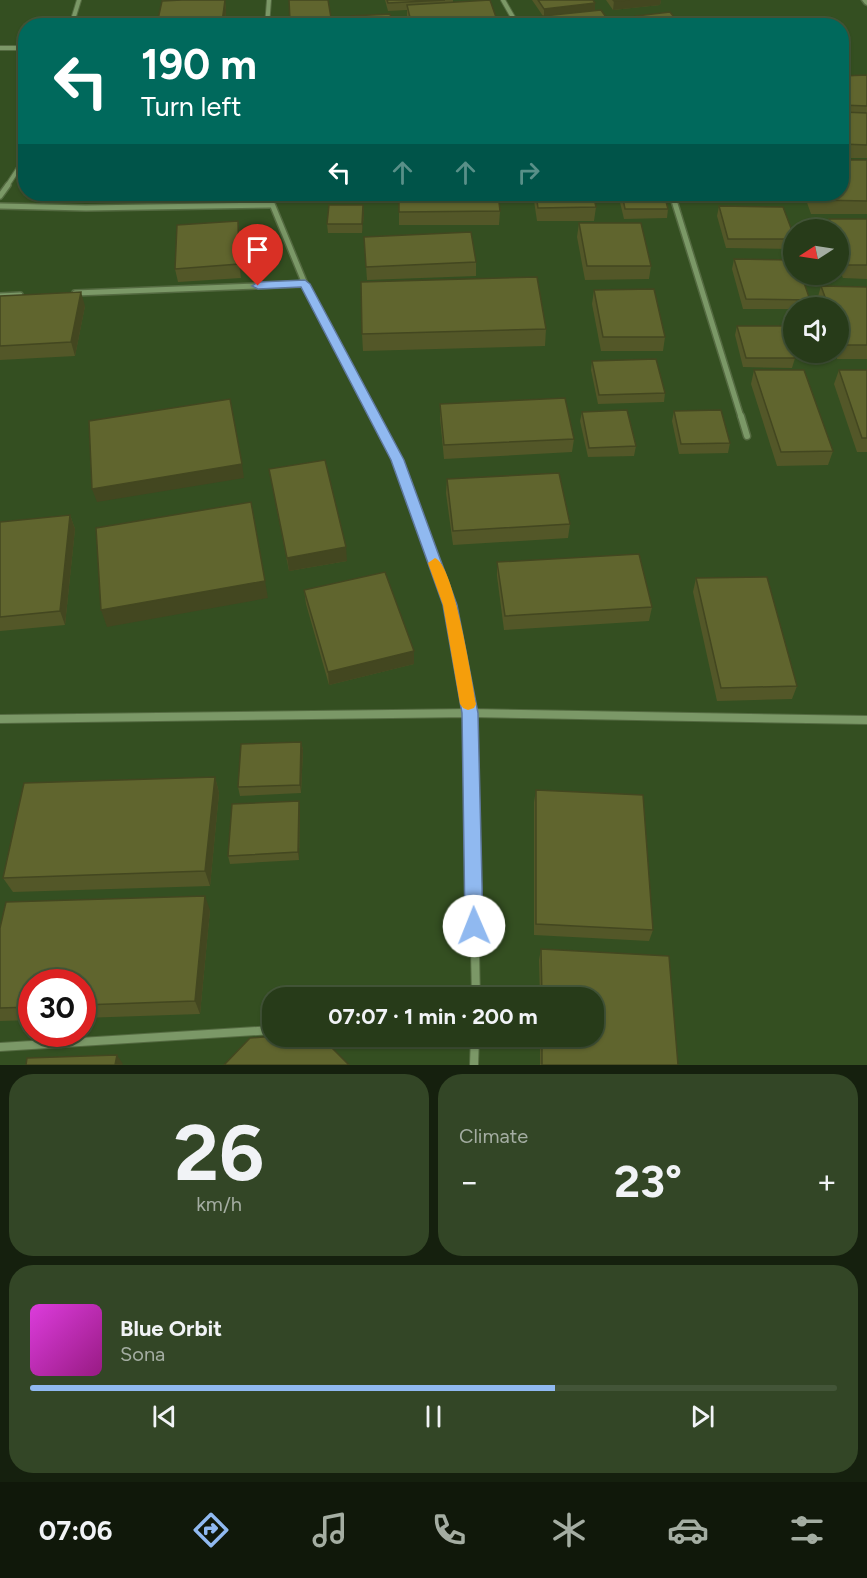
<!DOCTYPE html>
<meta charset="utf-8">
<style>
:root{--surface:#273b19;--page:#334626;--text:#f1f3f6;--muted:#a4ada2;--line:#435538;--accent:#90b9f0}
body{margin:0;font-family:Figtree,sans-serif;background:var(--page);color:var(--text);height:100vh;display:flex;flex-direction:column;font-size:22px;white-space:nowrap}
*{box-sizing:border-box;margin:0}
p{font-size:20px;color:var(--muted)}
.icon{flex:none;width:33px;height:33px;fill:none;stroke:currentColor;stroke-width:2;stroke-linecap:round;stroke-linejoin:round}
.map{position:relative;height:1065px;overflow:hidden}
.details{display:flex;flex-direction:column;gap:9px;padding:9px;background:#15200e;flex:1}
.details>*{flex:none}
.hud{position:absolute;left:18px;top:18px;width:831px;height:183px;border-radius:24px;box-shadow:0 2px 4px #0004,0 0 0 2px var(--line);background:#00695c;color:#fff;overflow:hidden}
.needle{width:39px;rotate:258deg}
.buttons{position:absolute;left:783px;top:219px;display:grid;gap:12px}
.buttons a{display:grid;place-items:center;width:66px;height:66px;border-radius:50%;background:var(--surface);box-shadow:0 2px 4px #0004,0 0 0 2px var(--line);font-size:30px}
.speed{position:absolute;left:18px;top:969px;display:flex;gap:12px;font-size:30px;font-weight:700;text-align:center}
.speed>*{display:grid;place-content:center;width:78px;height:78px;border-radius:50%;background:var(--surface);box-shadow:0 2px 4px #0004,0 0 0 2px var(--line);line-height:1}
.speed .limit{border:9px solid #d22;background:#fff;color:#111}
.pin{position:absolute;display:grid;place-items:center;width:51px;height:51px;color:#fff;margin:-62px -26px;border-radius:50% 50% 50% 0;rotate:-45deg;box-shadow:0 0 6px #0007}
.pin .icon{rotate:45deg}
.me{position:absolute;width:66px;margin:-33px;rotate:359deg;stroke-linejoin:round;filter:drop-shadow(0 0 4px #0008)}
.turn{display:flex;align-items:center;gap:21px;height:126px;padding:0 24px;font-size:27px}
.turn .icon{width:78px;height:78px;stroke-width:2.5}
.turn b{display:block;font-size:42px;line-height:51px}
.lanes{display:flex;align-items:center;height:57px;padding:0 24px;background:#0003;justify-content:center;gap:30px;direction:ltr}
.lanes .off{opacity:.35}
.big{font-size:45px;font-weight:700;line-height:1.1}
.details .card{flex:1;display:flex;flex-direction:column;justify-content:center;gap:9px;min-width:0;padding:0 21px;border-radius:24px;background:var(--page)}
.details .dial{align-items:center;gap:0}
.dial b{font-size:78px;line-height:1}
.song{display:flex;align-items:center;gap:18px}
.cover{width:72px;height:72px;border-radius:9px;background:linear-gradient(135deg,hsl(300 70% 55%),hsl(310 70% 35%))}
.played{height:6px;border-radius:3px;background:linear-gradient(90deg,var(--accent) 65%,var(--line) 65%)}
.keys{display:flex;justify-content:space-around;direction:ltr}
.heat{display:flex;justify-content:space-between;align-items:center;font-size:33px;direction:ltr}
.details .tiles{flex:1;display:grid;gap:9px;grid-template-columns:1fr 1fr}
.card:last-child{grid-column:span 2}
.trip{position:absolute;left:262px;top:987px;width:342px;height:60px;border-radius:24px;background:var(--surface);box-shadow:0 2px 4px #0004,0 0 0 2px var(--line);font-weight:700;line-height:60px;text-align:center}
.dock{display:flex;height:96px;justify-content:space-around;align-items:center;background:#10180a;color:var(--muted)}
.dock .icon{width:42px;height:42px}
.dock .current{color:var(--accent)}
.dock b{font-size:27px;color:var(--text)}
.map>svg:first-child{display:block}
</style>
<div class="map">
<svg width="867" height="1065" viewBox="0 0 867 1065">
<rect width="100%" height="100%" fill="#344f21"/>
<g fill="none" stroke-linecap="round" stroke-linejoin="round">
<g stroke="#546a41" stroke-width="6">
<g id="street-far3">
<polyline points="503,0 518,26"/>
<polyline points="71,26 79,0"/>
<polyline points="267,26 269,0"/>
<polyline points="0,48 26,48"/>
<polyline points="7,186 26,157"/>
</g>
</g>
<g stroke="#546a41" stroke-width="8">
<g id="street-far2">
<polyline points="268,194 305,284 375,417"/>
<polyline points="672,194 741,417"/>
<polyline points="0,196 8,185"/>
<polyline points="0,206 86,208 271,205"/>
<polyline points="75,293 305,284"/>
<polyline points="0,296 20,295"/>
</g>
</g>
<g stroke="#546a41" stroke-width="9">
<g id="street-far1">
<polyline points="375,416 398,460 450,605 469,706"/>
<polyline points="741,416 747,436"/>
</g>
</g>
<g stroke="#546a41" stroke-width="10">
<g id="street">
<polyline points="468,704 470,713 867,720"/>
<polyline points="0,719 470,713 476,998"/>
<polyline points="0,1047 273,1030"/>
<polyline points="474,1065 475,1036"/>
</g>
</g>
<g stroke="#546a41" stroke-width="3">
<polygon id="secondary" points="862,0 867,0 867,5 865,4"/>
</g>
<use href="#street-far3" stroke="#7b9867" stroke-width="4"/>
<use href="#street-far2" stroke="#7b9867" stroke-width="5"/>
<use href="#street-far1" stroke="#7b9867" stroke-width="6"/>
<use href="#street" stroke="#7b9867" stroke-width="8"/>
<use href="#secondary" fill="#7b9867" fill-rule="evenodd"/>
</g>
<g fill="#535728">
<polygon points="162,0 225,0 226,11 225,26 158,26"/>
<polygon points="289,0 328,0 331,26 291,26"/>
<polygon points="385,0 453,0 453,2 498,23 498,26 409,26 407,17 407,10 388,11"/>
<polygon points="532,0 593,0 595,3 595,11 607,26 534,26 534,17 543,16"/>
<polygon points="606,0 661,0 660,5 613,10"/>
<polygon points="636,16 681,26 636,26 635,24"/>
<polygon points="867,75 867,158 842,158 842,76"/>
<polygon points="867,160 867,214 811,214 804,194 842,194"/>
<polygon points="399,194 500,211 499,225 399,225"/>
<polygon points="533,194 593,194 596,207 594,221 537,221"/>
<polygon points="618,194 664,194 668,209 667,218 624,219"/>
<polygon points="705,194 774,194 772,203 707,203"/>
<polygon points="363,205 364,214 362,233 328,233 327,224"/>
<polygon points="719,206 794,236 794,244 792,249 726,248 717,216"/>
<polygon points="829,219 867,219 867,279 843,278 838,267 838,230 826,230"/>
<polygon points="238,221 240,234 241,278 178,282 175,269"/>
<polygon points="579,223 651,266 649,279 585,280 577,237"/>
<polygon points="364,237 476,262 476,276 367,280"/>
<polygon points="734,259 810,300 807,308 794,308 794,309 743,309 732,269"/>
<polygon points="821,286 867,287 867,359 837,359 835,352 838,352 838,308 820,308 817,300"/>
<polygon points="594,290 665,337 663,351 601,351 592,304"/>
<polygon points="0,296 85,306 75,356 0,360"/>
<polygon points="737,326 795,358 792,368 743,367 735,335"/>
<polygon points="546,329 545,346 363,351 362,334"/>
<polygon points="592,361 665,393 664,402 598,404 591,370"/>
<polygon points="754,370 833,451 828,465 777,466 751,384"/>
<polygon points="839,370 867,370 867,452 857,452 834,384"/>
<polygon points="440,404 574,439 572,452 444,459 440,418"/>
<polygon points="674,411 730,443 728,453 679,454 672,421"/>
<polygon points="582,412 636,446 634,456 588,457 580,421"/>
<polygon points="269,469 347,561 289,571"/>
<polygon points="447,479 570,524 568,538 453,545 446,493"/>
<polygon points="70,515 75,529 65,625 0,631 0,522"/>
<polygon points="497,562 652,607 649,621 504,630 497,576"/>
<polygon points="696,578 797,686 792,699 717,701 693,592"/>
<polygon points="304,590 414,664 329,685 306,604"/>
<polygon points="301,742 303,750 301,793 240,796 238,787"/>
<polygon points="215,777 219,793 210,886 13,892 3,878"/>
<polygon points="536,790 653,930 649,941 534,935 534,802"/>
<polygon points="300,809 299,860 230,864 228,856"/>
<polygon points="210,910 200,1014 82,1018 82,982 32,982 32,1020 0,1021 0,928"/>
<polygon points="541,949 678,1065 540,1065 540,1036 594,1036 594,998 540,998 539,960"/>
</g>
<g fill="#434720">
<polygon points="225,0 226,11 225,26 223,26 222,22"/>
<polygon points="629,0 661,0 660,5 613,10 614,1"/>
<polygon points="595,3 595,11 544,17 544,9"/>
<polygon points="608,20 607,26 550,26"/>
<polygon points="363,205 364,214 362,233 362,224"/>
<polygon points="238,221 240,234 241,278 239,264"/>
<polygon points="81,292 85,306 75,356 71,342"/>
<polygon points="242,464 244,478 97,502 92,489"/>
<polygon points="70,515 75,529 65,625 60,611"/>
<polygon points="346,547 347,561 289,571 287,558"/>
<polygon points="265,581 268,598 107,627 101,610"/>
<polygon points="414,651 414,664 329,685 328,672"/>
<polygon points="301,742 303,750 301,793 300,785"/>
<polygon points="215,777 219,793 210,886 205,871"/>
<polygon points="299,801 300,809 299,860 298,852"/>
<polygon points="205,896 210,910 200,1014 195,1001"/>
<polygon points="117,1055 123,1064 122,1065 115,1065"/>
</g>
<g fill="#60652e" stroke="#434720" stroke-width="1.5">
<polygon points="182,0 225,0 222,22 157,24 162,1"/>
<polygon points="289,0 328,0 331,18 290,20"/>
<polygon points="387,0 445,0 388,3"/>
<polygon points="490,0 498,23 446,26 412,26 407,5"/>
<polygon points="538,0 593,0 595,3 544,9"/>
<polygon points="613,0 629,0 614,1"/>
<polygon points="601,10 608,20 550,26 540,26 534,17"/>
<polygon points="670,12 681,26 644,26 636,16"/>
<polygon points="390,14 393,26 352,26 351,16"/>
<polygon points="867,75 867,106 842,105 842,76"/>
<polygon points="842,112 867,113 867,145 842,144"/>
<polygon points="842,160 867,160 867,201 815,200 813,194 842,194"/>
<polygon points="399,194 498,194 500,211 399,212"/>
<polygon points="536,194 593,194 596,207 538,208"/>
<polygon points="622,194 664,194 668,209 625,209"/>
<polygon points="329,205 363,205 362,224 327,224"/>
<polygon points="719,206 783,207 794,236 794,239 728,239"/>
<polygon points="829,219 867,219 867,265 847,265 838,242 838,230 834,230"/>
<polygon points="238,221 239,264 175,269 177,225"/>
<polygon points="579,223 641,223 651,266 587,266"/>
<polygon points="471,232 476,262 366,267 364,237"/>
<polygon points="734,259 794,260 794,274 801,274 810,300 746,299"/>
<polygon points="537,277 546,329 362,334 361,282"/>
<polygon points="821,286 867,287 867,345 842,345 838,335 838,308 829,308"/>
<polygon points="654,289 665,337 603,337 594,290"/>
<polygon points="81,292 71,342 0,346 0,296"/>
<polygon points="737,326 785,326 795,358 746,358"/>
<polygon points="656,359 665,393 599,395 592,361"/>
<polygon points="754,370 804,370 833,451 781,452"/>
<polygon points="839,370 867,370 867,438 862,438"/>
<polygon points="565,398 574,439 444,445 440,404"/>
<polygon points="230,399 242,464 92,489 89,421"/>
<polygon points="627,410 636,446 589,448 582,412"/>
<polygon points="721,410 730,443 681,444 674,411"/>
<polygon points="325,460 346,547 287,558 269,469"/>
<polygon points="559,473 570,524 453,531 447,479"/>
<polygon points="251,502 265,581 101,610 96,528"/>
<polygon points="70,515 60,611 0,617 0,522"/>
<polygon points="639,554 652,607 505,616 497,562"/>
<polygon points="385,572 414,651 328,672 304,590"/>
<polygon points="767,577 797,686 721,688 696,578"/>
<polygon points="301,742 300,785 238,787 241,744"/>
<polygon points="215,777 205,871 3,878 24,783"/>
<polygon points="536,790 643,795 653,930 536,924"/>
<polygon points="299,801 298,852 228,856 232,804"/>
<polygon points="205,896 195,1001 82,1005 82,982 32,982 32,1007 0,1008 0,928 6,902"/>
<polygon points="541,949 669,956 678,1065 542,1065 542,1036 594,1036 594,998 542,998"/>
<polygon points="277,1036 320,1036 349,1065 224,1065 250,1038"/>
<polygon points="117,1055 115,1065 26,1065 27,1058"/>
</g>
<polygon fill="#90b9f0" stroke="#5e789c" stroke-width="1.5" points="305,280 310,284 404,460 457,605 478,713 483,926 481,932 474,935 468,932 465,926 462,713 443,605 391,460 301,287 258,289 252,286 258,282"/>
<path fill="#f59e0b" d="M435,558C454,564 472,681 476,704L474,708L468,710L463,708L460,704L443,605L428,563Z"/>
</svg>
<div class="buttons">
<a><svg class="needle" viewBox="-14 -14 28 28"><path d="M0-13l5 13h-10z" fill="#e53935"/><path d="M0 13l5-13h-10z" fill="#a4ada2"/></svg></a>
<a><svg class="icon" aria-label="sound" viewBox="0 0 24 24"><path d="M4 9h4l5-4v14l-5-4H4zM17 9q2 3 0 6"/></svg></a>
</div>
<div class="speed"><div class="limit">30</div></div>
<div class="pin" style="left:258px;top:286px;background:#d93025"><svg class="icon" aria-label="arrive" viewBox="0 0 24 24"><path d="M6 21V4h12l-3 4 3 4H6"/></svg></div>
<svg class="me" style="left:474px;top:926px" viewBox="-20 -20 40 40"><circle r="19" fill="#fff"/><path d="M0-13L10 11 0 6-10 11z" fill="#90b9f0"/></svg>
<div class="trip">07:07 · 1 min · 200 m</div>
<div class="hud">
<div class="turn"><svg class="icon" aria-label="left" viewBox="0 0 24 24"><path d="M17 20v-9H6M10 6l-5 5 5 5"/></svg><div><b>190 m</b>Turn left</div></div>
<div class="lanes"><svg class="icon" aria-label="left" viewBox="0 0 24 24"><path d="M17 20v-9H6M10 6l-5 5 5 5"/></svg><svg class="icon off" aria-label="ahead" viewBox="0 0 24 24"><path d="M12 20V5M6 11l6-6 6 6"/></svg><svg class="icon off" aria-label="ahead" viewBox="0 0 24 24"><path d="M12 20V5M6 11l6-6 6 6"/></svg><svg class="icon off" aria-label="right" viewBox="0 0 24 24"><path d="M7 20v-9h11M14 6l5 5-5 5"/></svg></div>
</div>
</div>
<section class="details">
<div class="tiles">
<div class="card dial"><b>26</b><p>km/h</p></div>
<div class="card"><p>Climate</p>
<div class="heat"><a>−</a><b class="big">23°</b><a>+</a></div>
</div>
<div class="card">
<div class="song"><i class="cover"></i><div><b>Blue Orbit</b><p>Sona</p></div></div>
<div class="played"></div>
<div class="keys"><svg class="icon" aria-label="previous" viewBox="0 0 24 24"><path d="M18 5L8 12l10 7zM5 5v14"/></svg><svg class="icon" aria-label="pause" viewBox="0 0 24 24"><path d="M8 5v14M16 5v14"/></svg><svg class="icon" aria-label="next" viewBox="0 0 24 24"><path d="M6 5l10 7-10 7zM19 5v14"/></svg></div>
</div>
</div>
</section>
<nav class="dock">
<b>07:06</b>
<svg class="icon current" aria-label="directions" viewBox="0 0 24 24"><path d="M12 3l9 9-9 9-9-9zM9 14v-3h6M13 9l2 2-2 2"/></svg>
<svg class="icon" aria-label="music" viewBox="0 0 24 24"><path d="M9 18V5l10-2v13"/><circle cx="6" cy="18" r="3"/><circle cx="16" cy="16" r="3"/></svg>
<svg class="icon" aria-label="phone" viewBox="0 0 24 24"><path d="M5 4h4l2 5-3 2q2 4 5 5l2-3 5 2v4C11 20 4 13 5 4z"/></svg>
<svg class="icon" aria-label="climate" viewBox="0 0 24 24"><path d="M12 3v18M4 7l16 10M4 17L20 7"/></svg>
<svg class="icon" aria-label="car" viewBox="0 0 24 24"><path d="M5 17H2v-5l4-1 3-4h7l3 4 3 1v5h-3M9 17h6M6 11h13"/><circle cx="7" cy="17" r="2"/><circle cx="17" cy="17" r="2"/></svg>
<svg class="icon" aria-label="filters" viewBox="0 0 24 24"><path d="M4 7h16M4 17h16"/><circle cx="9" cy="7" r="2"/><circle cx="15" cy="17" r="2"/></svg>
</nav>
